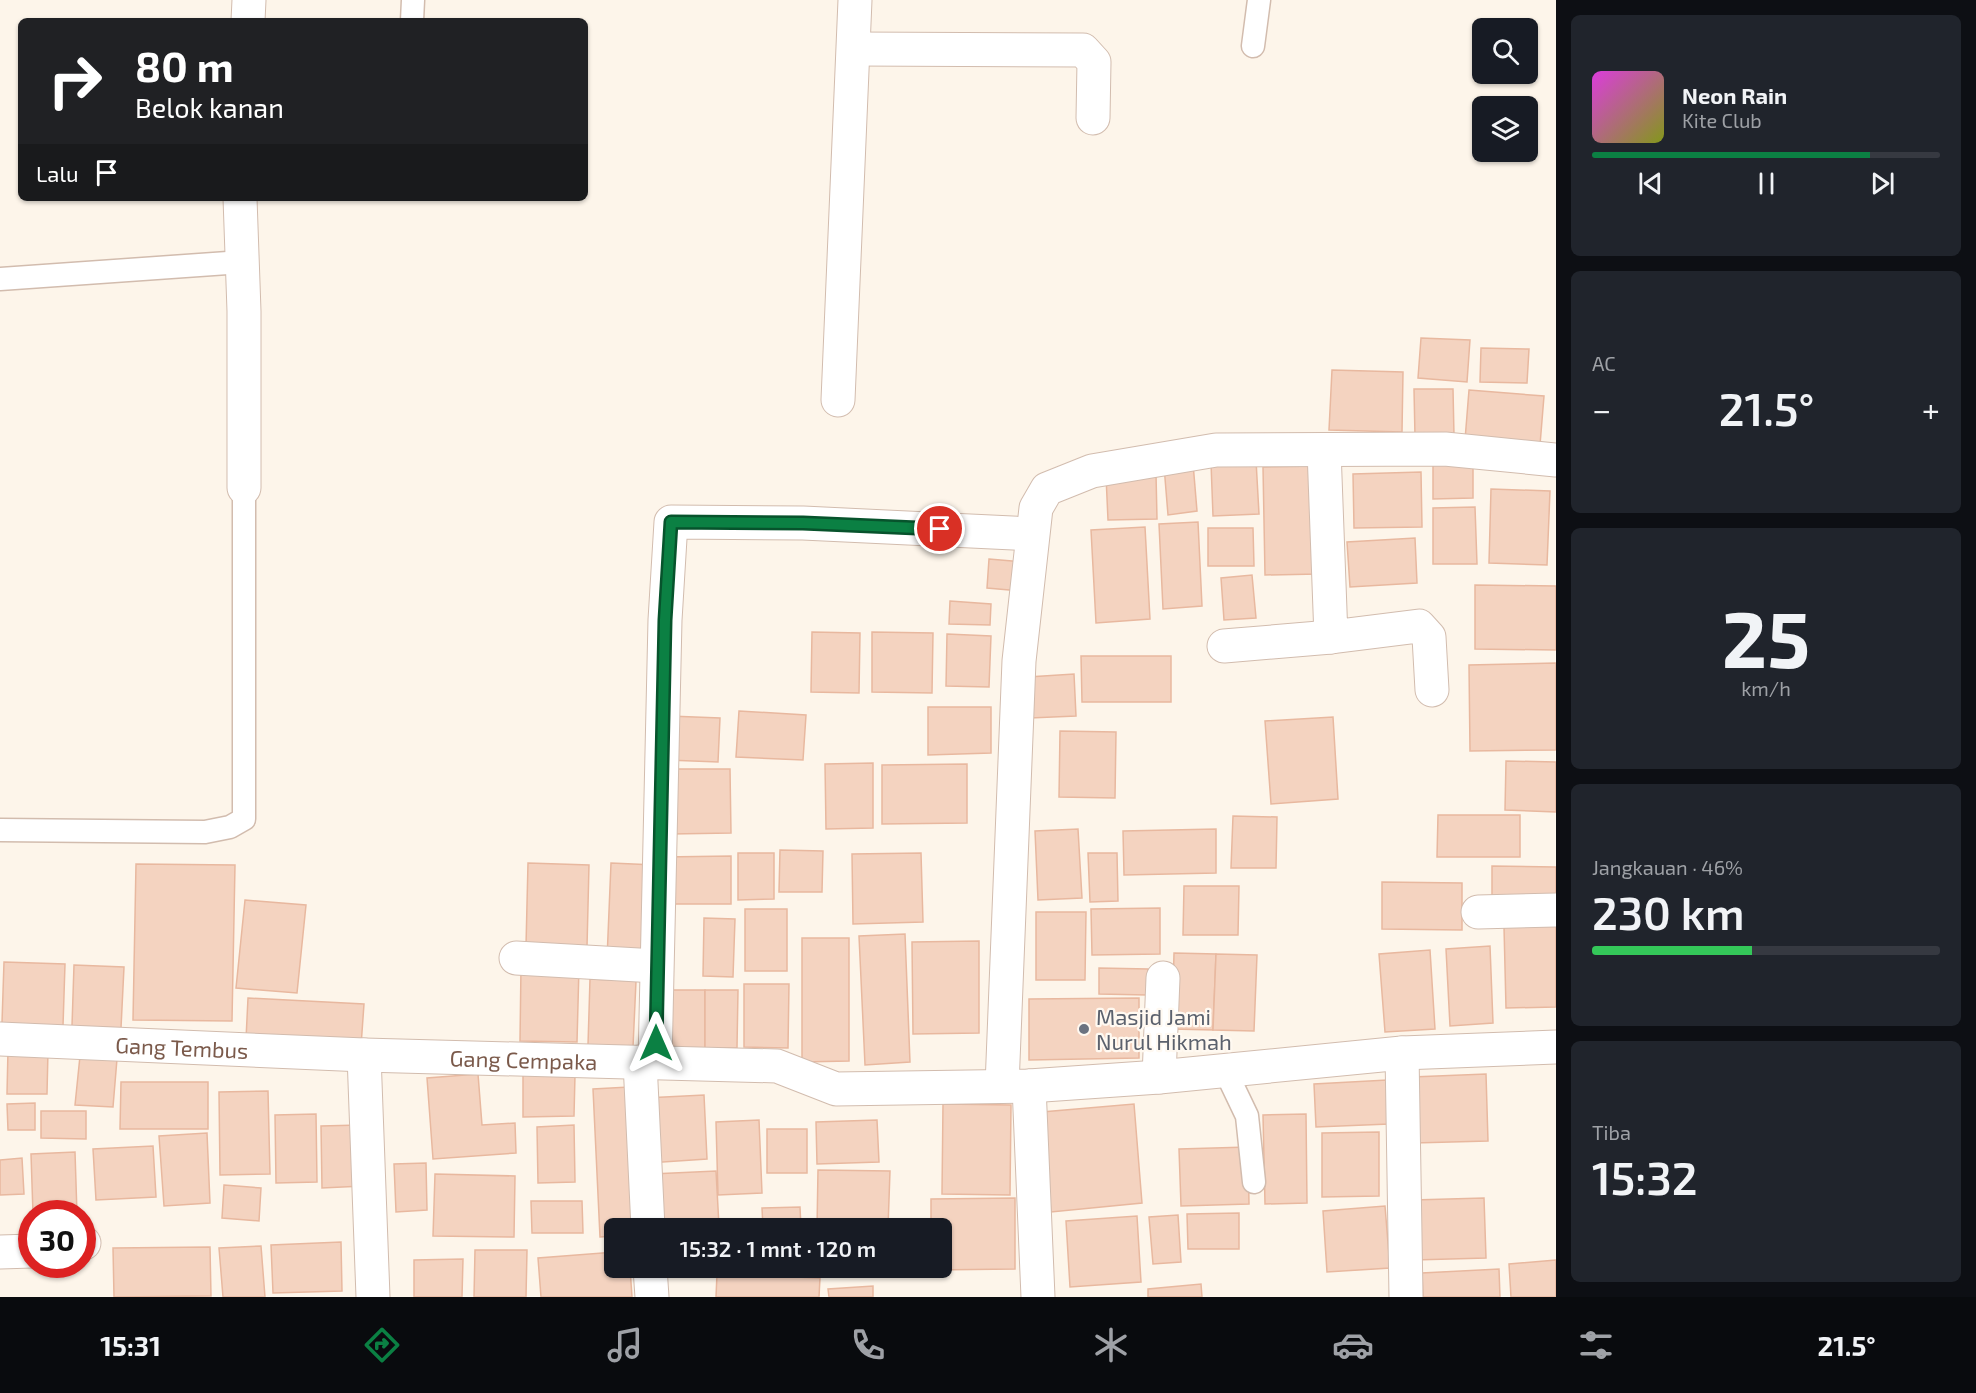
<!DOCTYPE html>
<html lang="id">
<meta charset="utf-8">
<style>
:root{--surface:#171b24;--page:#20242c;--text:#f1f3f6;--muted:#9ea1a6;--line:#363941;--accent:#0b8043}
body{margin:0;font-family:"Exo 2",sans-serif;background:var(--page);color:var(--text);height:100vh;display:flex;flex-direction:column;font-size:22px;white-space:nowrap}
*{box-sizing:border-box;margin:0}
p{font-size:20px;color:var(--muted)}
.icon{flex:none;width:33px;height:33px;fill:none;stroke:currentColor;stroke-width:2;stroke-linecap:round;stroke-linejoin:round}
.map{position:relative;flex:1;overflow:hidden}
.panel{display:flex;flex-direction:column;gap:15px;padding:15px;background:#0d0f14;width:420px}
.panel>*{flex:none}
.banner{position:absolute;left:18px;top:18px;width:570px;height:183px;border-radius:9px;box-shadow:0 2px 4px #0004;background:#202124;color:#fff;overflow:hidden}
.buttons{position:absolute;left:1472px;top:18px;display:grid;gap:12px}
.buttons a{display:grid;place-items:center;width:66px;height:66px;border-radius:9px;background:var(--surface);box-shadow:0 2px 4px #0004;font-size:30px}
.speed{position:absolute;left:18px;top:1200px;display:flex;gap:12px;font-size:30px;font-weight:700;text-align:center}
.speed>*{display:grid;place-content:center;width:78px;height:78px;border-radius:50%;background:var(--surface);box-shadow:0 2px 4px #0004;line-height:1}
.speed .limit{border:9px solid #d22;background:#fff;color:#111}
.pin{position:absolute;display:grid;place-items:center;width:51px;height:51px;color:#fff;margin:-26px;border:3px solid #fff;border-radius:50%;box-shadow:0 2px 6px #0007}
.me{position:absolute;width:66px;margin:-33px;rotate:0deg;stroke-linejoin:round;filter:drop-shadow(0 0 4px #0008)}
.turn{display:flex;align-items:center;gap:21px;height:126px;padding:0 18px;font-size:27px}
.turn .icon{width:78px;height:78px;stroke-width:2.5}
.turn b{display:block;font-size:42px;line-height:51px}
.then{display:flex;align-items:center;height:57px;padding:0 18px;background:#0003;gap:12px;font-size:22px}
.big{font-size:45px;font-weight:600;line-height:1.1}
.panel .card{flex:1;display:flex;flex-direction:column;justify-content:center;gap:9px;min-width:0;padding:0 21px;border-radius:9px;background:var(--page)}
.panel .dial{align-items:center;gap:0}
.dial b{font-size:78px;line-height:1}
.song{display:flex;align-items:center;gap:18px}
.cover{width:72px;height:72px;border-radius:9px;background:linear-gradient(135deg,hsl(300 70% 55%),hsl(70 70% 35%))}
.played{height:6px;border-radius:3px;background:linear-gradient(90deg,var(--accent) 80%,var(--line) 80%)}
.keys{display:flex;justify-content:space-around;direction:ltr}
.heat{display:flex;justify-content:space-between;align-items:center;font-size:33px;direction:ltr}
.charge{height:9px;border-radius:4px;background:linear-gradient(90deg,#34c759 46%,var(--line) 0)}
.trip{position:absolute;left:604px;top:1218px;width:348px;height:60px;border-radius:9px;background:var(--surface);box-shadow:0 2px 4px #0004;font-weight:600;line-height:60px;text-align:center}
.dock{display:flex;height:96px;justify-content:space-around;align-items:center;background:#090b0e;color:var(--muted)}
.dock .icon{width:42px;height:42px}
.dock .selected{color:var(--accent)}
.dock b{font-size:27px;color:var(--text)}
main{display:flex;flex:1;min-height:0}
.map>svg:first-child{display:block}
</style>
<main>
<div class="map">
<svg width="1556" height="1297" viewBox="0 0 1556 1297">
<rect width="100%" height="100%" fill="#fdf5ea"/>
<g fill="#f4d3c0" stroke="#e8b89f" stroke-width="1.5">
<polygon points="1421,338 1470,340 1467,382 1418,378"/>
<polygon points="1481,348 1529,349 1527,383 1480,382"/>
<polygon points="1332,370 1403,372 1402,432 1329,430"/>
<polygon points="1414,389 1453,389 1454,436 1415,437"/>
<polygon points="1469,390 1544,396 1540,445 1465,440"/>
<polygon points="1473,457 1473,498 1433,499 1433,459"/>
<polygon points="1256,460 1259,514 1213,516 1211,463"/>
<polygon points="1193,463 1197,511 1168,515 1164,466"/>
<polygon points="1316,466 1318,574 1265,575 1263,467"/>
<polygon points="1421,472 1422,527 1354,528 1353,474"/>
<polygon points="1156,474 1157,519 1108,520 1106,476"/>
<polygon points="1491,489 1550,491 1547,565 1489,563"/>
<polygon points="1475,507 1477,564 1433,564 1433,508"/>
<polygon points="1198,522 1202,606 1163,609 1159,524"/>
<polygon points="1145,527 1150,619 1096,623 1091,530"/>
<polygon points="1208,528 1253,528 1254,566 1208,566"/>
<polygon points="1415,538 1417,583 1350,587 1347,542"/>
<polygon points="989,559 1024,562 1021,591 987,588"/>
<polygon points="1252,575 1256,618 1224,620 1221,578"/>
<polygon points="1475,585 1556,586 1556,650 1475,649"/>
<polygon points="950,601 991,604 990,625 949,624"/>
<polygon points="812,632 860,633 859,693 811,692"/>
<polygon points="872,632 933,633 932,693 872,692"/>
<polygon points="947,634 991,636 989,687 946,686"/>
<polygon points="1081,656 1171,656 1171,702 1082,702"/>
<polygon points="1556,663 1556,750 1470,751 1469,665"/>
<polygon points="1074,674 1076,716 1030,718 1028,677"/>
<polygon points="928,707 991,707 991,753 928,755"/>
<polygon points="739,711 806,715 803,760 736,757"/>
<polygon points="669,716 720,718 718,762 667,760"/>
<polygon points="1333,717 1338,799 1271,804 1265,721"/>
<polygon points="1060,731 1116,732 1115,798 1059,797"/>
<polygon points="1506,761 1556,762 1556,812 1505,810"/>
<polygon points="873,763 873,828 826,829 825,764"/>
<polygon points="967,764 967,823 882,824 882,765"/>
<polygon points="670,769 730,769 731,833 671,834"/>
<polygon points="1438,815 1520,815 1520,857 1437,857"/>
<polygon points="1233,816 1277,817 1276,868 1231,868"/>
<polygon points="1078,829 1082,898 1038,900 1035,831"/>
<polygon points="1216,829 1216,873 1124,875 1123,831"/>
<polygon points="780,850 823,851 822,892 779,892"/>
<polygon points="738,853 774,853 774,899 738,900"/>
<polygon points="921,853 923,922 853,924 852,854"/>
<polygon points="1088,853 1117,853 1118,901 1090,902"/>
<polygon points="731,856 731,904 663,904 663,857"/>
<polygon points="528,863 589,865 587,947 526,946"/>
<polygon points="611,863 655,865 652,961 607,959"/>
<polygon points="136,864 235,865 232,1021 133,1020"/>
<polygon points="1492,866 1556,867 1556,899 1492,898"/>
<polygon points="1382,882 1462,883 1462,930 1382,929"/>
<polygon points="1184,886 1239,886 1238,935 1183,935"/>
<polygon points="245,900 306,905 297,993 236,988"/>
<polygon points="1160,908 1160,954 1092,955 1091,909"/>
<rect x="745" y="909" width="42" height="62"/>
<polygon points="1036,912 1086,912 1085,980 1036,980"/>
<polygon points="704,918 735,919 733,977 703,976"/>
<polygon points="1556,926 1556,1007 1506,1008 1504,927"/>
<polygon points="905,934 910,1062 865,1065 859,936"/>
<polygon points="802,938 849,938 849,1061 802,1062"/>
<polygon points="979,941 979,1033 913,1034 912,942"/>
<polygon points="1490,946 1493,1023 1450,1026 1446,949"/>
<polygon points="1430,950 1435,1029 1385,1032 1379,954"/>
<polygon points="1174,953 1216,954 1213,1030 1172,1029"/>
<polygon points="1216,954 1257,955 1254,1031 1213,1030"/>
<polygon points="4,962 65,964 63,1026 2,1023"/>
<polygon points="74,965 124,967 121,1028 72,1026"/>
<polygon points="521,967 579,967 577,1042 520,1041"/>
<polygon points="1099,968 1148,969 1147,995 1099,994"/>
<polygon points="590,979 636,981 633,1047 588,1045"/>
<polygon points="744,984 789,984 788,1048 744,1047"/>
<polygon points="660,990 705,990 705,1048 661,1048"/>
<polygon points="705,990 738,990 737,1048 705,1048"/>
<polygon points="248,998 364,1004 361,1046 246,1039"/>
<polygon points="1139,998 1139,1058 1029,1060 1029,999"/>
<polygon points="8,1050 48,1051 47,1094 7,1094"/>
<polygon points="80,1056 117,1059 113,1107 75,1105"/>
<polygon points="478,1074 482,1125 515,1123 516,1153 433,1159 427,1078"/>
<polygon points="1486,1074 1488,1141 1414,1143 1412,1077"/>
<polygon points="523,1075 575,1075 574,1116 523,1117"/>
<polygon points="1387,1080 1389,1124 1316,1127 1314,1084"/>
<polygon points="121,1082 208,1082 208,1129 120,1129"/>
<polygon points="629,1087 636,1228 615,1228 615,1236 600,1237 593,1089"/>
<polygon points="268,1091 270,1174 220,1175 219,1092"/>
<polygon points="704,1095 707,1159 648,1163 645,1098"/>
<polygon points="35,1103 35,1130 8,1130 7,1104"/>
<polygon points="943,1104 1011,1105 1010,1195 942,1194"/>
<polygon points="1134,1104 1142,1203 1051,1212 1042,1112"/>
<polygon points="41,1111 86,1111 86,1139 41,1138"/>
<polygon points="316,1114 317,1182 276,1183 275,1115"/>
<polygon points="1306,1114 1307,1203 1265,1204 1263,1115"/>
<polygon points="759,1120 762,1193 718,1195 716,1122"/>
<polygon points="877,1120 879,1162 817,1164 816,1122"/>
<polygon points="360,1125 363,1186 322,1188 321,1126"/>
<polygon points="574,1125 575,1182 538,1183 537,1127"/>
<rect x="767" y="1129" width="40" height="44"/>
<polygon points="1379,1132 1379,1196 1322,1197 1322,1133"/>
<polygon points="207,1133 210,1203 164,1206 159,1136"/>
<polygon points="153,1146 156,1197 96,1200 93,1149"/>
<polygon points="1248,1147 1249,1204 1181,1206 1179,1149"/>
<polygon points="75,1152 77,1214 33,1214 31,1154"/>
<polygon points="22,1158 24,1194 0,1195 0,1160"/>
<polygon points="426,1163 427,1210 396,1212 394,1164"/>
<polygon points="818,1170 890,1171 888,1228 817,1228"/>
<polygon points="716,1171 719,1226 655,1228 652,1174"/>
<polygon points="435,1174 515,1176 514,1237 433,1236"/>
<polygon points="224,1185 261,1188 259,1221 222,1218"/>
<polygon points="1015,1198 1015,1269 931,1270 931,1268 942,1268 942,1228 931,1228 931,1199"/>
<polygon points="1484,1198 1486,1258 1414,1260 1413,1200"/>
<polygon points="531,1201 582,1201 583,1233 532,1233"/>
<polygon points="1385,1206 1390,1268 1327,1272 1323,1211"/>
<polygon points="800,1207 801,1228 763,1228 762,1208"/>
<polygon points="1239,1213 1239,1249 1188,1249 1187,1214"/>
<polygon points="1178,1215 1181,1262 1153,1264 1149,1217"/>
<polygon points="1137,1216 1141,1282 1070,1287 1066,1221"/>
<polygon points="341,1242 342,1291 273,1293 271,1245"/>
<polygon points="261,1246 265,1297 223,1297 219,1248"/>
<polygon points="210,1247 211,1296 114,1297 113,1248"/>
<polygon points="475,1250 527,1250 526,1297 474,1297"/>
<polygon points="615,1252 615,1268 630,1268 632,1297 541,1297 538,1258"/>
<polygon points="463,1259 462,1297 414,1297 414,1260"/>
<polygon points="1556,1260 1556,1297 1511,1297 1509,1264"/>
<rect x="863" y="1268" width="53" height="8"/>
<polygon points="1499,1269 1500,1297 1423,1297 1422,1273"/>
<polygon points="717,1274 820,1278 819,1297 716,1297"/>
<polygon points="1201,1284 1202,1297 1148,1297 1148,1289"/>
<polygon points="873,1286 873,1297 829,1297 828,1289"/>
</g>
<g fill="none" stroke-linecap="round" stroke-linejoin="round">
<g stroke="#d2bcae" stroke-width="25">
<g id="lane">
<polyline points="412,21 413,0"/>
<polyline points="1253,46 1259,0"/>
<polyline points="0,279 242,262"/>
<polyline points="0,830 205,832 230,827 244,819 244,488"/>
<polyline points="1225,1070 1247,1116 1254,1182"/>
</g>
</g>
<g stroke="#d2bcae" stroke-width="35">
<g id="street">
<polyline points="248,21 249,0"/>
<polyline points="855,49 1083,50 1094,62 1093,118"/>
<polyline points="240,198 244,311 244,488"/>
<polyline points="838,400 855,0"/>
<polyline points="1324,450 1331,637 1419,626 1429,637 1432,690"/>
<polyline points="1224,646 1331,637"/>
<polyline points="1478,912 1556,910"/>
<polyline points="516,958 656,966"/>
<path id="s1" d="M0,1039L364,1055L777,1066L836,1089L1029,1086L1159,1077L1402,1053L1556,1047"/>
<polyline points="1402,1053 1406,1297"/>
<polyline points="364,1055 373,1297"/>
<polyline points="640,1062 648,1228"/>
<polyline points="655,1062 665,620 671,522 803,523 1032,534"/>
<polyline points="1159,1077 1163,978"/>
<polyline points="1002,1086 1019,661 1036,508 1047,489 1092,471 1216,450 1445,449 1556,460"/>
<polyline points="1029,1086 1038,1297"/>
<polyline points="82,1243 84,1243"/>
<polyline points="0,1252 32,1251"/>
<polyline points="650,1268 652,1297"/>
</g>
</g>
<use href="#lane" stroke="#fff" stroke-width="22"/>
<use href="#street" stroke="#fff" stroke-width="33"/>
</g>
<g fill="none" stroke-linecap="round" stroke-linejoin="round">
<g stroke="#07532c" stroke-width="15">
<polyline id="route" points="656,1043 665,620 671,522 803,523 940,529"/>
</g>
<use href="#route" stroke="#0b8043" stroke-width="10"/>
</g>
<circle fill="#6b7280" stroke="#fff9f1" stroke-width="2" cx="1084" cy="1029" r="6"/>
<g text-anchor="middle" dominant-baseline="central" stroke-width="4.5" stroke-linejoin="round" paint-order="stroke">
<g font-size="22" fill="#5b616d" stroke="#fff9f1" text-anchor="start">
<text x="1096" y="1016">Masjid Jami<tspan x="1096" dy="25">Nurul Hikmah</tspan></text>
</g>
<g font-size="22" fill="#7b5a4b" stroke="#fff9f1">
<text stroke="none"><textPath href="#s1" startOffset="182">Gang Tembus</textPath></text>
<text stroke="none"><textPath href="#s1" startOffset="524">Gang Cempaka</textPath></text>
</g>
</g>
</svg>
<div class="buttons">
<a><svg class="icon" aria-label="search" viewBox="0 0 24 24"><circle cx="10" cy="10" r="6"/><path d="M15 15l6 6"/></svg></a>
<a><svg class="icon" aria-label="layers" viewBox="0 0 24 24"><path d="M12 4l9 5-9 5-9-5zM3 14l9 5 9-5"/></svg></a>
</div>
<div class="speed"><div class="limit">30</div></div>
<div class="pin" style="left:940px;top:529px;background:#d93025"><svg class="icon" aria-label="arrive" viewBox="0 0 24 24"><path d="M6 21V4h12l-3 4 3 4H6"/></svg></div>
<svg class="me" style="left:656px;top:1043px" viewBox="-20 -20 40 40"><path d="M0-17L14 15 0 8-14 15z" fill="#0b8043" stroke="#fff" stroke-width="4"/></svg>
<div class="trip">15:32 · 1 mnt · 120 m</div>
<div class="banner">
<div class="turn"><svg class="icon" aria-label="right" viewBox="0 0 24 24"><path d="M7 20v-9h11M14 6l5 5-5 5"/></svg><div><b>80 m</b>Belok kanan</div></div>
<div class="then">Lalu<svg class="icon" aria-label="arrive" viewBox="0 0 24 24"><path d="M6 21V4h12l-3 4 3 4H6"/></svg></div>
</div>
</div>
<section class="panel">
<div class="card">
<div class="song"><i class="cover"></i><div><b>Neon Rain</b><p>Kite Club</p></div></div>
<div class="played"></div>
<div class="keys"><svg class="icon" aria-label="previous" viewBox="0 0 24 24"><path d="M18 5L8 12l10 7zM5 5v14"/></svg><svg class="icon" aria-label="pause" viewBox="0 0 24 24"><path d="M8 5v14M16 5v14"/></svg><svg class="icon" aria-label="next" viewBox="0 0 24 24"><path d="M6 5l10 7-10 7zM19 5v14"/></svg></div>
</div>
<div class="card"><p>AC</p>
<div class="heat"><a>−</a><b class="big">21.5°</b><a>+</a></div>
</div>
<div class="card dial"><b>25</b><p>km/h</p></div>
<div class="card"><p>Jangkauan · 46%</p><b class="big">230 km</b><div class="charge"></div></div>
<div class="card"><p>Tiba</p><b class="big">15:32</b></div>
</section>
</main>
<nav class="dock">
<b>15:31</b>
<svg class="icon selected" aria-label="directions" viewBox="0 0 24 24"><path d="M12 3l9 9-9 9-9-9zM9 14v-3h6M13 9l2 2-2 2"/></svg>
<svg class="icon" aria-label="music" viewBox="0 0 24 24"><path d="M9 18V5l10-2v13"/><circle cx="6" cy="18" r="3"/><circle cx="16" cy="16" r="3"/></svg>
<svg class="icon" aria-label="phone" viewBox="0 0 24 24"><path d="M5 4h4l2 5-3 2q2 4 5 5l2-3 5 2v4C11 20 4 13 5 4z"/></svg>
<svg class="icon" aria-label="climate" viewBox="0 0 24 24"><path d="M12 3v18M4 7l16 10M4 17L20 7"/></svg>
<svg class="icon" aria-label="car" viewBox="0 0 24 24"><path d="M5 17H2v-5l4-1 3-4h7l3 4 3 1v5h-3M9 17h6M6 11h13"/><circle cx="7" cy="17" r="2"/><circle cx="17" cy="17" r="2"/></svg>
<svg class="icon" aria-label="filters" viewBox="0 0 24 24"><path d="M4 7h16M4 17h16"/><circle cx="9" cy="7" r="2"/><circle cx="15" cy="17" r="2"/></svg>
<b>21.5°</b>
</nav>
